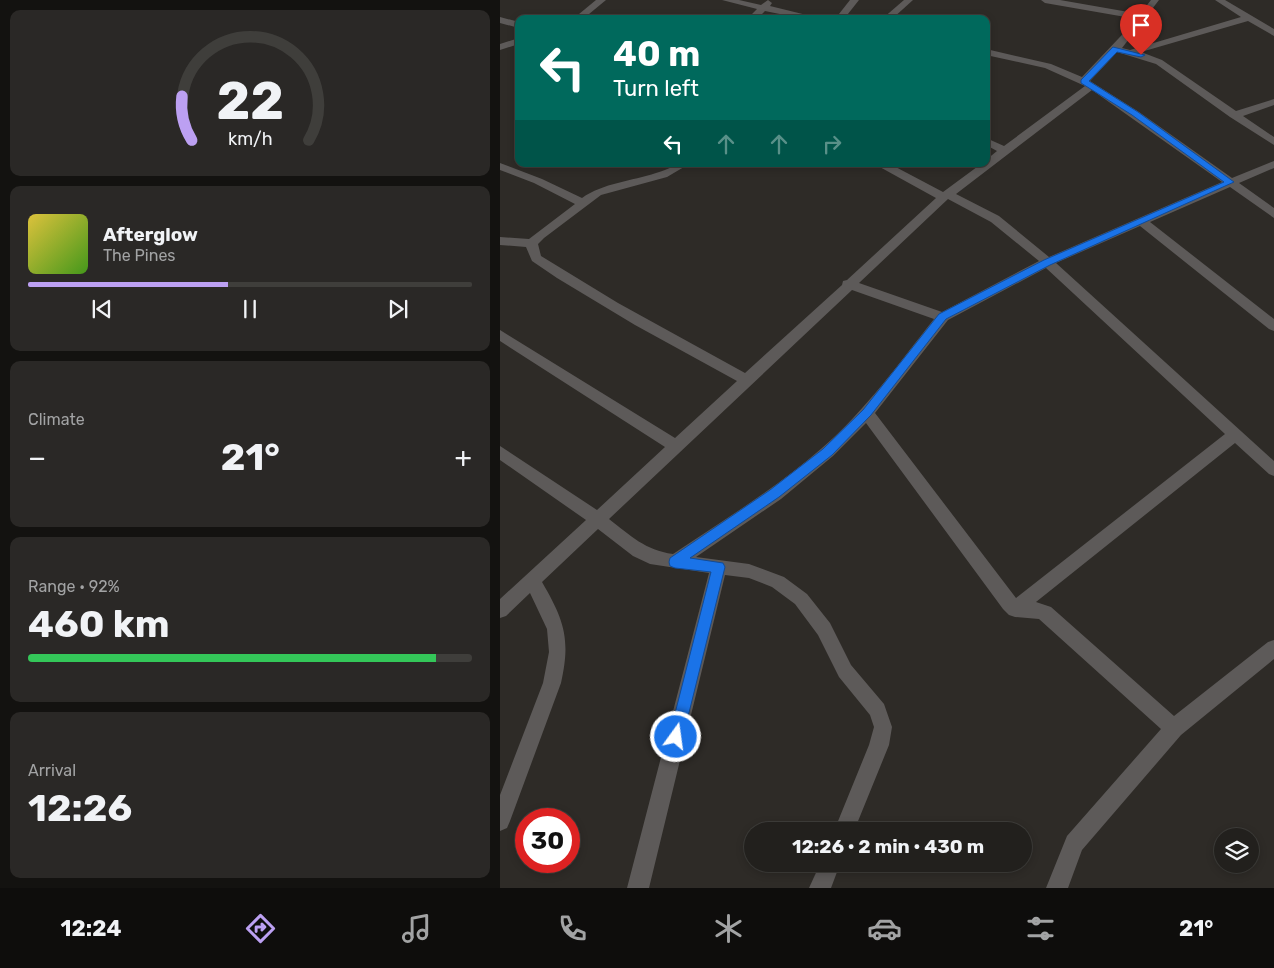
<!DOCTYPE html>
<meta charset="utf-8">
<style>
:root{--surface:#22201d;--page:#2a2826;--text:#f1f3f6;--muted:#a2a3a4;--line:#3f3e3b;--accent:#bca0f2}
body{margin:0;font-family:Rubik,sans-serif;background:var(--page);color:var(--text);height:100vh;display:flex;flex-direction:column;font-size:19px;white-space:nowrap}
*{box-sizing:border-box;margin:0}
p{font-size:16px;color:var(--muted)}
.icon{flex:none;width:28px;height:28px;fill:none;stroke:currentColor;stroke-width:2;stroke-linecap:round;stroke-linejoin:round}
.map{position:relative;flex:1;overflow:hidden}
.sheet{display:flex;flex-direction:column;gap:10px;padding:10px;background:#131210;width:500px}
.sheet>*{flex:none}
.hud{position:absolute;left:15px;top:15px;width:475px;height:152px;border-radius:10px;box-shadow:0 2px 8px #0003,0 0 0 1px var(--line);background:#00695c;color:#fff;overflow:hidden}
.buttons{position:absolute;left:714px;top:828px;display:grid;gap:10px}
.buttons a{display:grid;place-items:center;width:45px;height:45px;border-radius:50%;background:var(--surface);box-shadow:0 2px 8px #0003,0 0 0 1px var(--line);font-size:25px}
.speed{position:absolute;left:15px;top:808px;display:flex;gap:10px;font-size:25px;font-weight:700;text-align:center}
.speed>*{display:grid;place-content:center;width:65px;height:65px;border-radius:50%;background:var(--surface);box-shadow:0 2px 8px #0003,0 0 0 1px var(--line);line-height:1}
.speed .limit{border:8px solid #d22;background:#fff;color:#111}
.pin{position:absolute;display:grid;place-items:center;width:42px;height:42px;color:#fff;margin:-51px -21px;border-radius:50% 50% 50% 0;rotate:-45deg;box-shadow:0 0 5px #0007}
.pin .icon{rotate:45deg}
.me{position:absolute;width:55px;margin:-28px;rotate:14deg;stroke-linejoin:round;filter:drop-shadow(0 0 4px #0008)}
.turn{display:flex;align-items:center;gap:18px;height:105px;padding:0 15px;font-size:22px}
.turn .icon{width:65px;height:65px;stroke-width:2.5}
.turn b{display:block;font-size:35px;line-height:42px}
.lanes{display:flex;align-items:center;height:48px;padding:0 15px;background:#0003;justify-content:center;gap:25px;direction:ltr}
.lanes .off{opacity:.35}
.big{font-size:38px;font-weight:700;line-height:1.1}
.sheet .widget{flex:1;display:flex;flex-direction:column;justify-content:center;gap:8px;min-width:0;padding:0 18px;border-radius:10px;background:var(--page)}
.sheet .dial{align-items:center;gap:0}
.dial svg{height:130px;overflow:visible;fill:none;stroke:var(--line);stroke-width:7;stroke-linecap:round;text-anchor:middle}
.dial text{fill:var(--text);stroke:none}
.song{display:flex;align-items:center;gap:15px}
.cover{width:60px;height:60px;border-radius:8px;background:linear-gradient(135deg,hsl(50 70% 55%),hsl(100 70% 35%))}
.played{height:5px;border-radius:2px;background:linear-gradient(90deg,var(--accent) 45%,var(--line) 45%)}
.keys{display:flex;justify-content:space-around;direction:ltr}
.heat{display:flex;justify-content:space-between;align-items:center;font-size:28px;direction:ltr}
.charge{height:8px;border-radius:4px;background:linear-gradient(90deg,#34c759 92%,var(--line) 0)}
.trip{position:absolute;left:244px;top:822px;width:288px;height:50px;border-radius:25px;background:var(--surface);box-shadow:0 2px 8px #0003,0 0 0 1px var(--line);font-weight:700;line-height:50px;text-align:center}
.tab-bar{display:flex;height:80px;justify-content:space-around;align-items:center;background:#0e0d0c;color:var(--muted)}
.tab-bar .icon{width:35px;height:35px}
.tab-bar .selected{color:var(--accent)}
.tab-bar b{font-size:22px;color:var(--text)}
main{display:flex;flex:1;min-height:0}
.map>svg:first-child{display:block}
</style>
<main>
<section class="sheet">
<div class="widget dial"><svg viewBox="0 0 100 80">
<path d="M14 69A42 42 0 1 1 86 69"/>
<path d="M14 69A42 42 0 0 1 8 42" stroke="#bca0f2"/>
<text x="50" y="56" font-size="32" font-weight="700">22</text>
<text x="50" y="72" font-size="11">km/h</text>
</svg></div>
<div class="widget">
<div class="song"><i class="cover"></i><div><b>Afterglow</b><p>The Pines</p></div></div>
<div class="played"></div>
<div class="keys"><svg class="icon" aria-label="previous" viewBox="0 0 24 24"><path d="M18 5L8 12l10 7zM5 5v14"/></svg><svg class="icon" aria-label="pause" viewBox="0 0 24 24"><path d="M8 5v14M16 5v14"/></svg><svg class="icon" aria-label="next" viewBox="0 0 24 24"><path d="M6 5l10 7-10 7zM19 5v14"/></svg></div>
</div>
<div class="widget"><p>Climate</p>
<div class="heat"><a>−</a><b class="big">21°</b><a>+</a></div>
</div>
<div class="widget"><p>Range · 92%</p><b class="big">460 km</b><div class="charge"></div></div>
<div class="widget"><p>Arrival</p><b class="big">12:26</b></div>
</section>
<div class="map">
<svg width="774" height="888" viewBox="0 0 774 888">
<rect width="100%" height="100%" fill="#2e2b27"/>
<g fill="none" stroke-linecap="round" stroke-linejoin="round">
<g fill="#5d5a59" fill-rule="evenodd">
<polygon points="96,0 106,0 83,19 73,19"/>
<polygon points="222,0 239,0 261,5 268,0 272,3 270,6 323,19 304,19 265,11 257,19 247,19 257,9"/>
<polygon points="350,0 359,0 344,19 335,19"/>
<polygon points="404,0 413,0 392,19 382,19"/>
<path d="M541,0H560L640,14L651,0H659L622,48L630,50L741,17L715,0H725L774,29V36L748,21L641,52L662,60L736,111L774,99V105L743,116L774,137V145L730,117L656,64L617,52L590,81L639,112L732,178L774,161V168L739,183L774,208V218L730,187L650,222L774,319V331L769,329L640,226L556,263L774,461V476L769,474L735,443L536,602L551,607L674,716L768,642L774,640V659L681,735L582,850L568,888H546L567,836L661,729L539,619L515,617L509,615L503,609L366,423L333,456L281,499L196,557L249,564L284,577L307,594L330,623L351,665L384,704L392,727L389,745L354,831H334L369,745L374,727L370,715L339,677L318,635L295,604L272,587L249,578L225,575L149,888H127L209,573L150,564L133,556L98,529L42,582C64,620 71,639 61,683L10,821L7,828L0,831V795L43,683L49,652L47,629L30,593L6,616L0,618V599L86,520L0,460V446L97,510L165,447L0,341V330L175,438L237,381L135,325L57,278L32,261L26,247L0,245V237L29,239L75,204L34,183L0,170V163L42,179L82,198C103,183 132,181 156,173C170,169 174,164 189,164L167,177L101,195L44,238L38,244L41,256L118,303L245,373L342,285L343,281L347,280L436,198L378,166L377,164H390L443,192L481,164H486V160L497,151L486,145V138L504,146L585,86L545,68L486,55V49L551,64L582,77L637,19L545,3ZM592,90L722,182L549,257L499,216L456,194ZM448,199L491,222L539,261L442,312L359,283ZM546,268L725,434L516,598L375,413L448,320ZM352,290L434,319C399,363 365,411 322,448C276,488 224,520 173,554C145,550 131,536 109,519Z"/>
<polygon points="0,17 19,22 19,28 0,23"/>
<polygon points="19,38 19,44 0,50 0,44"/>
<polygon points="320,864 340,864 331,888 309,888"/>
</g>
</g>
<polygon fill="#1a73e8" stroke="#114b97" points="613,47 645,55 641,57 617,52 589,81 638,112 734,182 550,265 446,319 371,415 332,455 279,497 190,558 223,563 225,567 183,737 181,742 176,744 171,742 169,737 211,572 175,568 170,566 169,562 170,558 270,490 323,449 363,410 439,314 544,260 724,182 632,115 581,83 581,80"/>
</svg>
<div class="buttons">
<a><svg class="icon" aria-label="layers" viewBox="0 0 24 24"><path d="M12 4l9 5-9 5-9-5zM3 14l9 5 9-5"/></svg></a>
</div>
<div class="speed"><div class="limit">30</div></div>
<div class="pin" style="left:641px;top:55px;background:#d93025"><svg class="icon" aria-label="arrive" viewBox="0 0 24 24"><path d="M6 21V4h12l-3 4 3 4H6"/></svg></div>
<svg class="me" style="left:176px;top:737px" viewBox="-20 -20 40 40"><circle r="17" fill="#1a73e8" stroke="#fff" stroke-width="3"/><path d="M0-11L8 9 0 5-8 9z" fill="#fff"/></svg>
<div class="trip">12:26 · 2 min · 430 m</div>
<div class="hud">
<div class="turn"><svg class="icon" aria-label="left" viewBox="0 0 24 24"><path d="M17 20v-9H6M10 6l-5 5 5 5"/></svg><div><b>40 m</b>Turn left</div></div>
<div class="lanes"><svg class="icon" aria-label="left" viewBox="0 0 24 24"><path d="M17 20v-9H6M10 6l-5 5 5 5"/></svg><svg class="icon off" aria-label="ahead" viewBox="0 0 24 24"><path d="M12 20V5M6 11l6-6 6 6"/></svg><svg class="icon off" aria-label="ahead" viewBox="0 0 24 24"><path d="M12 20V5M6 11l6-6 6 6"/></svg><svg class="icon off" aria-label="right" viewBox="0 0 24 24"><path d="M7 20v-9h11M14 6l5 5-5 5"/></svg></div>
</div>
</div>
</main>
<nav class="tab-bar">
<b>12:24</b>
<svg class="icon selected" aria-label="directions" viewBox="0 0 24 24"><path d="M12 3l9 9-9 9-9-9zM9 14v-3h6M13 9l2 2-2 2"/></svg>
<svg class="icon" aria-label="music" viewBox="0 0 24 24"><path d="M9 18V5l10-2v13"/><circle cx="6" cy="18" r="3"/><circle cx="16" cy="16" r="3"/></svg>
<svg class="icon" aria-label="phone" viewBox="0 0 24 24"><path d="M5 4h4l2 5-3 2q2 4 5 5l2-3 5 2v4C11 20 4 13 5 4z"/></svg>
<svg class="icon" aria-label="climate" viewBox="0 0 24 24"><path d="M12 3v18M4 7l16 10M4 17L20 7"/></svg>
<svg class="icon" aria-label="car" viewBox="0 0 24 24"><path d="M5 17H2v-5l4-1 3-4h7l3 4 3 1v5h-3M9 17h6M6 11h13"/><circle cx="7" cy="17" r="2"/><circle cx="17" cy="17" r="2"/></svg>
<svg class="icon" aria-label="filters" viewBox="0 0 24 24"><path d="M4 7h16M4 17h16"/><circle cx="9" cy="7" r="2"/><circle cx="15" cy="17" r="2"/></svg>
<b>21°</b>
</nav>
